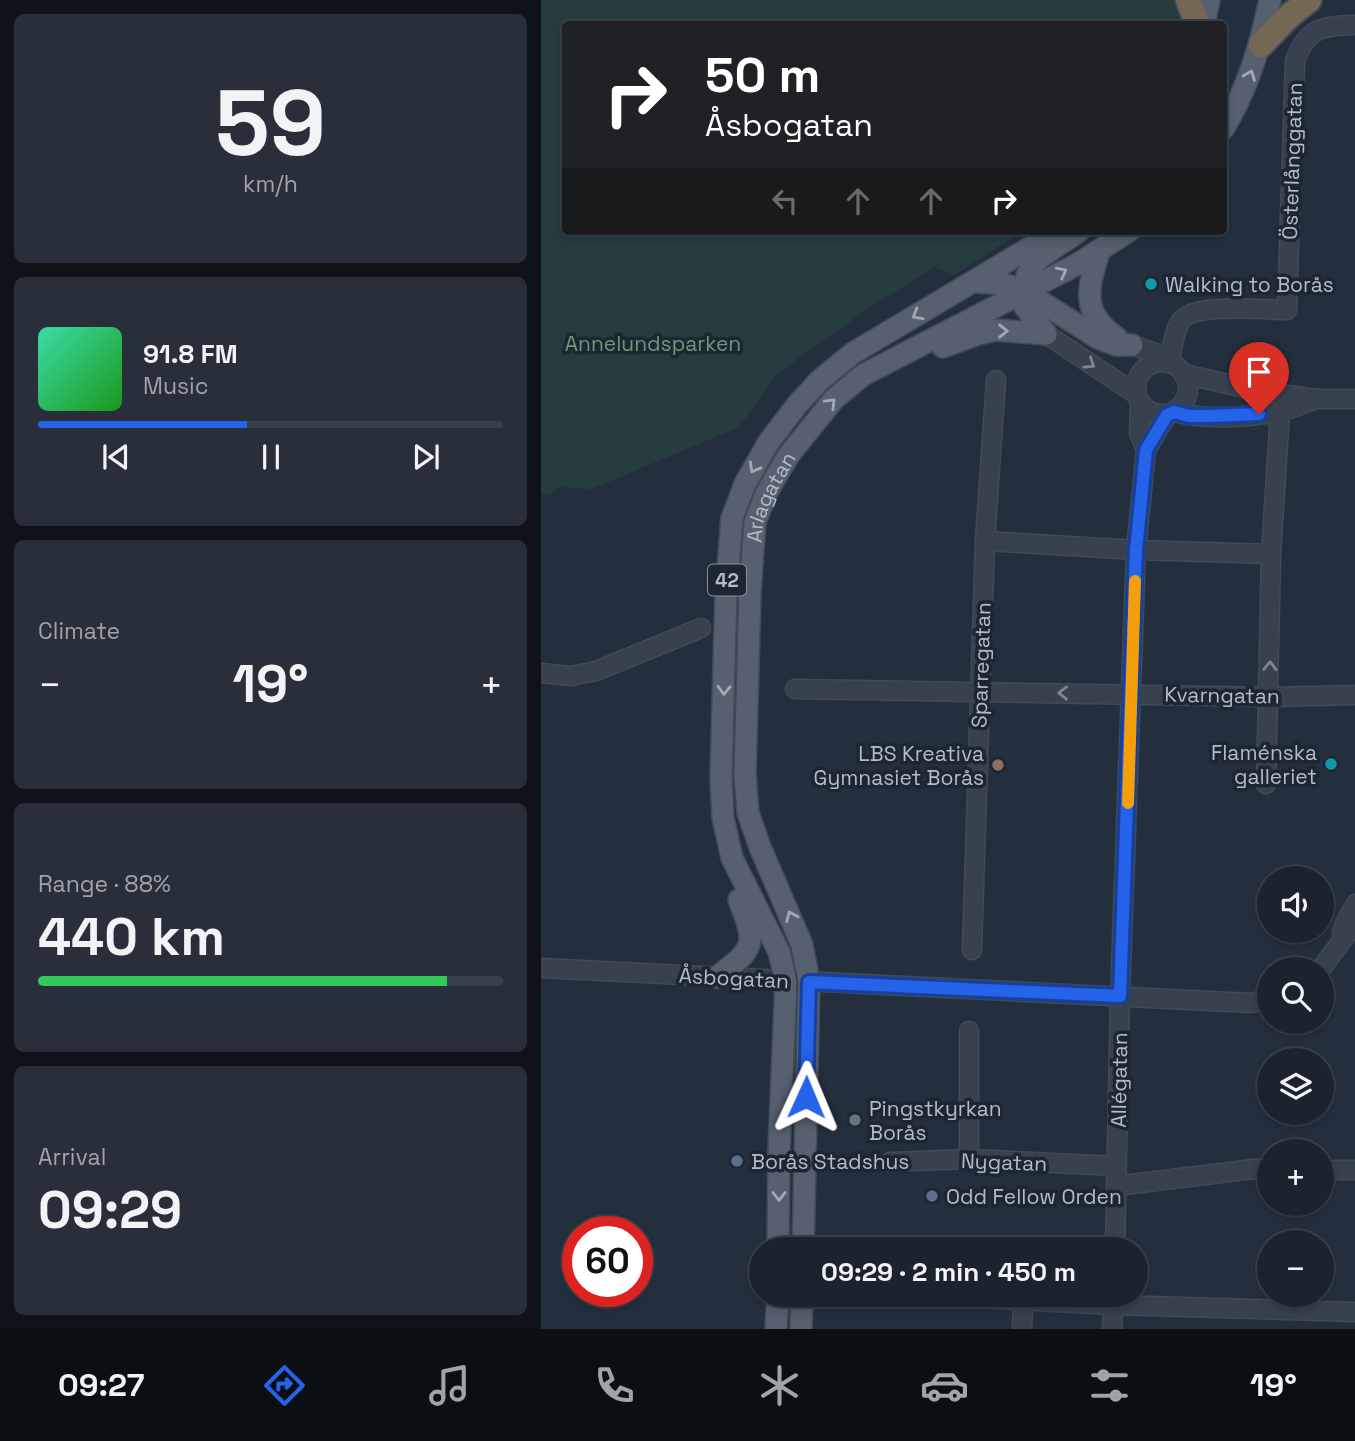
<!DOCTYPE html>
<meta charset="utf-8">
<style>
:root{--surface:#1b232e;--page:#282f3a;--text:#f1f3f6;--muted:#a0a4aa;--line:#39404a;--accent:#2563eb}
body{margin:0;font-family:"Space Grotesk",sans-serif;background:var(--page);color:var(--text);height:100vh;display:flex;flex-direction:column;font-size:26px;white-space:nowrap}
*{box-sizing:border-box;margin:0}
p{font-size:23px;color:var(--muted)}
.icon{flex:none;width:38px;height:38px;fill:none;stroke:currentColor;stroke-width:2;stroke-linecap:round;stroke-linejoin:round}
.map{position:relative;flex:1;overflow:hidden}
.drawer{display:flex;flex-direction:column;gap:14px;padding:14px;background:#0f1319;width:541px}
.drawer>*{flex:none}
.guide{position:absolute;left:21px;top:21px;width:665px;height:214px;border-radius:7px;box-shadow:0 4px 10px #0003,0 0 0 2px var(--line);background:#202124;color:#fff;overflow:hidden}
.tools{position:absolute;left:716px;top:866px;display:grid;gap:14px}
.tools a{display:grid;place-items:center;width:77px;height:77px;border-radius:50%;background:var(--surface);box-shadow:0 4px 10px #0003,0 0 0 2px var(--line);font-size:35px}
.speed{position:absolute;left:21px;top:1216px;display:flex;gap:14px;font-size:35px;font-weight:700;text-align:center}
.speed>*{display:grid;place-content:center;width:91px;height:91px;border-radius:50%;background:var(--surface);box-shadow:0 4px 10px #0003,0 0 0 2px var(--line);line-height:1}
.speed .limit{border:10px solid #d22;background:#fff;color:#111}
.pin{position:absolute;display:grid;place-items:center;width:60px;height:60px;color:#fff;margin:-72px -30px;border-radius:50% 50% 50% 0;rotate:-45deg;box-shadow:0 0 7px #0007}
.pin .icon{rotate:45deg}
.me{position:absolute;width:77px;margin:-38px;rotate:1deg;stroke-linejoin:round;filter:drop-shadow(0 0 5px #0008)}
.turn{display:flex;align-items:center;gap:24px;height:147px;padding:0 28px;font-size:32px}
.turn .icon{width:91px;height:91px;stroke-width:2.5}
.turn b{display:block;font-size:49px;line-height:60px}
.lanes{display:flex;align-items:center;height:66px;padding:0 28px;background:#0003;justify-content:center;gap:35px;direction:ltr}
.lanes .off{opacity:.35}
.big{font-size:52px;font-weight:600;line-height:1.1}
.drawer .card{flex:1;display:flex;flex-direction:column;justify-content:center;gap:10px;min-width:0;padding:0 24px;border-radius:10px;background:var(--page)}
.drawer .dial{align-items:center;gap:0}
.dial b{font-size:91px;line-height:1}
.song{display:flex;align-items:center;gap:21px}
.cover{width:84px;height:84px;border-radius:10px;background:linear-gradient(135deg,hsl(160 70% 55%),hsl(120 70% 35%))}
.played{height:7px;border-radius:4px;background:linear-gradient(90deg,var(--accent) 45%,var(--line) 45%)}
.keys{display:flex;justify-content:space-around;direction:ltr}
.heat{display:flex;justify-content:space-between;align-items:center;font-size:38px;direction:ltr}
.charge{height:10px;border-radius:5px;background:linear-gradient(90deg,#34c759 88%,var(--line) 0)}
.trip{position:absolute;left:208px;top:1237px;width:399px;height:70px;border-radius:35px;background:var(--surface);box-shadow:0 4px 10px #0003,0 0 0 2px var(--line);font-weight:600;line-height:70px;text-align:center}
.dock{display:flex;height:112px;justify-content:space-around;align-items:center;background:#0b0e12;color:var(--muted)}
.dock .icon{width:49px;height:49px}
.dock .current{color:var(--accent)}
.dock b{font-size:32px;color:var(--text)}
main{display:flex;flex:1;min-height:0}
.map>svg:first-child{display:block}
</style>
<main>
<section class="drawer">
<div class="card dial"><b>59</b><p>km/h</p></div>
<div class="card">
<div class="song"><i class="cover"></i><div><b>91.8 FM</b><p>Music</p></div></div>
<div class="played"></div>
<div class="keys"><svg class="icon" aria-label="previous" viewBox="0 0 24 24"><path d="M18 5L8 12l10 7zM5 5v14"/></svg><svg class="icon" aria-label="pause" viewBox="0 0 24 24"><path d="M8 5v14M16 5v14"/></svg><svg class="icon" aria-label="next" viewBox="0 0 24 24"><path d="M6 5l10 7-10 7zM19 5v14"/></svg></div>
</div>
<div class="card"><p>Climate</p>
<div class="heat"><a>−</a><b class="big">19°</b><a>+</a></div>
</div>
<div class="card"><p>Range · 88%</p><b class="big">440 km</b><div class="charge"></div></div>
<div class="card"><p>Arrival</p><b class="big">09:29</b></div>
</section>
<div class="map">
<svg width="815" height="1329" viewBox="0 0 815 1329">
<rect width="100%" height="100%" fill="#242f3e"/>
<polygon fill="#263c3f" points="0,0 632,0 640,24 24,24 24,231 482,231 413,275 394,267 325,310 237,373 198,427 51,489 16,487 8,495 0,494"/>
<g fill="none" stroke-linecap="round" stroke-linejoin="round">
<g stroke="#414a57" stroke-width="21">
<g id="minor">
<polyline points="505,334 595,394"/>
<polyline points="591,345 614,353 622,362"/>
<circle cx="621" cy="388" r="26"/>
<path d="M629,363C631,350 632,332 640,321C653,302 723,310 746,310L754,61C766,28 780,26 815,25"/>
<polyline points="643,374 712,390 775,399 815,399"/>
<path d="M633,412C665,420 706,418 738,412C751,409 763,403 775,399"/>
<polyline points="605,450 626,415"/>
<polyline points="444,541 595,550 730,554"/>
<polyline points="0,673 30,676 55,671 160,628"/>
<polyline points="254,689 728,697 815,695"/>
<polyline points="725,784 730,554 739,412"/>
<polyline points="801,932 804,923 815,904"/>
<polyline points="431,950 444,541 455,380"/>
<polyline points="0,968 710,1003 728,999"/>
<polyline points="779,970 815,922"/>
<polyline points="428,1031 428,1159"/>
<polyline points="349,1162 428,1159 576,1166"/>
<polyline points="780,1170 815,1170"/>
<polyline points="575,1186 712,1169 728,1169"/>
<polyline points="574,1250 579,996 595,550 605,450 598,433 599,403"/>
<polyline points="383,1295 572,1305 815,1312"/>
<polyline points="481,1329 482,1301"/>
<polyline points="571,1329 573,1295"/>
</g>
</g>
<g stroke="#414a57" stroke-width="24">
<g id="major">
<polyline points="663,24 668,0"/>
<path d="M682,129C707,89 719,46 729,0"/>
<path d="M558,252C546,290 540,313 576,338"/>
<polyline points="436,282 463,284 483,291 557,338 575,345 591,345"/>
<polyline points="505,334 484,307 483,291 486,275 497,259 538,231"/>
<polyline points="402,347 437,334 455,330 505,334"/>
<path d="M176,977C214,948 216,945 198,900"/>
<polyline points="237,1250 238,1150 245,981 238,952 191,858 182,818 180,778 185,593 191,518 204,484 227,443 256,405 278,381 312,353 517,231"/>
<path id="s1" d="M262,1250L268,982L261,945L219,847L207,813L204,774L209,591L214,522L225,494L247,456L293,399L322,375L535,265L588,231"/>
<polyline points="235,1329 237,1295"/>
<polyline points="260,1329 261,1295"/>
</g>
</g>
<g stroke="#434c59" stroke-width="28">
<g id="highway">
<polyline points="647,0 656,24"/>
<polyline points="720,45 748,16 768,0"/>
</g>
</g>
<use href="#minor" stroke="#38414e" stroke-width="18"/>
<use href="#major" stroke="#56606e" stroke-width="21"/>
<use href="#highway" stroke="#746855" stroke-width="24"/>
</g>
<defs><path id="oneway-chevron" d="M-2-3.5L2.5 0L-2 3.5" fill="none" stroke-width="1.6" stroke-linecap="round" stroke-linejoin="round" transform="scale(1.75)"/></defs>
<g stroke="#a1aab7">
<use href="#oneway-chevron" transform="translate(709 75) rotate(-69)"/>
<use href="#oneway-chevron" transform="translate(521 272) rotate(-27)"/>
<use href="#oneway-chevron" transform="translate(376 315) rotate(150)"/>
<use href="#oneway-chevron" transform="translate(462 331)"/>
<use href="#oneway-chevron" transform="translate(290 403) rotate(-45)"/>
<use href="#oneway-chevron" transform="translate(213 468) rotate(119)"/>
<use href="#oneway-chevron" transform="translate(183 690) rotate(92)"/>
<use href="#oneway-chevron" transform="translate(250 916) rotate(-113)"/>
<use href="#oneway-chevron" transform="translate(238 1196) rotate(90)"/>
</g>
<g stroke="#7c8592">
<use href="#oneway-chevron" transform="translate(549 364) rotate(34)"/>
<use href="#oneway-chevron" transform="translate(729 666) rotate(-89)"/>
<use href="#oneway-chevron" transform="translate(522 693) rotate(-179)"/>
</g>
<g fill="none" stroke-linecap="round" stroke-linejoin="round">
<g stroke="#184099" stroke-width="18">
<polyline id="route" points="265,1097 268,982 579,996 595,550 605,450 626,415 633,412 648,416 667,416 718,414"/>
</g>
<use href="#route" stroke="#2563eb" stroke-width="12"/>
<polyline stroke="#f59e0b" stroke-width="12" points="587,803 594,581"/>
</g>
<g fill="#0f9aa8" stroke="#1d2633" stroke-width="2.5">
<circle cx="610" cy="284" r="7"/>
<circle cx="790" cy="764" r="7"/>
</g>
<circle fill="#8d6e63" stroke="#1d2633" stroke-width="2.5" cx="457" cy="765" r="7"/>
<circle fill="#6b7280" stroke="#1d2633" stroke-width="2.5" cx="314" cy="1120" r="7"/>
<g fill="#5c6f8a" stroke="#1d2633" stroke-width="2.5">
<circle cx="196" cy="1161" r="7"/>
<circle cx="391" cy="1196" r="7"/>
</g>
<g text-anchor="middle" dominant-baseline="central" stroke-width="7" stroke-linejoin="round" paint-order="stroke">
<rect fill="#1d2633" stroke="#878f9c" stroke-width="2" x="167" y="564.5" width="38" height="31" rx="5"/>
<g font-size="19" font-weight="bold" fill="#b4bcc9">
<text x="186" y="580">42</text>
</g>
<g font-size="21" fill="#b4bcc9" stroke="#1d2633">
<text transform="translate(751 161) rotate(-88)">Österlånggatan</text>
<text stroke="none"><textPath href="#s1" startOffset="768">Arlagatan</textPath></text>
<text transform="translate(440 665) rotate(-88)">Sparregatan</text>
<text transform="translate(681 695) rotate(1)">Kvarngatan</text>
<text transform="translate(193 978) rotate(3)">Åsbogatan</text>
<text transform="translate(578 1080) rotate(-89)">Allégatan</text>
<text transform="translate(463 1162) rotate(2)">Nygatan</text>
</g>
<g font-size="21" fill="#b4bcc9" stroke="#1d2633" text-anchor="start">
<text x="624" y="284">Walking to Borås</text>
<text x="776" y="752" text-anchor="end">Flaménska<tspan x="776" dy="24">galleriet</tspan></text>
<text x="443" y="753" text-anchor="end">LBS Kreativa<tspan x="443" dy="24">Gymnasiet Borås</tspan></text>
<text x="328" y="1108">Pingstkyrkan<tspan x="328" dy="24">Borås</tspan></text>
<text x="210" y="1161">Borås Stadshus</text>
<text x="405" y="1196">Odd Fellow Orden</text>
</g>
<g font-size="21" fill="#6b9a76" stroke="#1d2633">
<text x="112" y="343">Annelundsparken</text>
</g>
</g>
</svg>
<div class="tools">
<a><svg class="icon" aria-label="sound" viewBox="0 0 24 24"><path d="M4 9h4l5-4v14l-5-4H4zM17 9q2 3 0 6"/></svg></a>
<a><svg class="icon" aria-label="search" viewBox="0 0 24 24"><circle cx="10" cy="10" r="6"/><path d="M15 15l6 6"/></svg></a>
<a><svg class="icon" aria-label="layers" viewBox="0 0 24 24"><path d="M12 4l9 5-9 5-9-5zM3 14l9 5 9-5"/></svg></a>
<a>+</a>
<a>−</a>
</div>
<div class="speed"><div class="limit">60</div></div>
<div class="pin" style="left:718px;top:414px;background:#d93025"><svg class="icon" aria-label="arrive" viewBox="0 0 24 24"><path d="M6 21V4h12l-3 4 3 4H6"/></svg></div>
<svg class="me" style="left:265px;top:1097px" viewBox="-20 -20 40 40"><path d="M0-17L14 15 0 8-14 15z" fill="#2563eb" stroke="#fff" stroke-width="4"/></svg>
<div class="trip">09:29 · 2 min · 450 m</div>
<div class="guide">
<div class="turn"><svg class="icon" aria-label="right" viewBox="0 0 24 24"><path d="M7 20v-9h11M14 6l5 5-5 5"/></svg><div><b>50 m</b>Åsbogatan</div></div>
<div class="lanes"><svg class="icon off" aria-label="left" viewBox="0 0 24 24"><path d="M17 20v-9H6M10 6l-5 5 5 5"/></svg><svg class="icon off" aria-label="ahead" viewBox="0 0 24 24"><path d="M12 20V5M6 11l6-6 6 6"/></svg><svg class="icon off" aria-label="ahead" viewBox="0 0 24 24"><path d="M12 20V5M6 11l6-6 6 6"/></svg><svg class="icon" aria-label="right" viewBox="0 0 24 24"><path d="M7 20v-9h11M14 6l5 5-5 5"/></svg></div>
</div>
</div>
</main>
<nav class="dock">
<b>09:27</b>
<svg class="icon current" aria-label="directions" viewBox="0 0 24 24"><path d="M12 3l9 9-9 9-9-9zM9 14v-3h6M13 9l2 2-2 2"/></svg>
<svg class="icon" aria-label="music" viewBox="0 0 24 24"><path d="M9 18V5l10-2v13"/><circle cx="6" cy="18" r="3"/><circle cx="16" cy="16" r="3"/></svg>
<svg class="icon" aria-label="phone" viewBox="0 0 24 24"><path d="M5 4h4l2 5-3 2q2 4 5 5l2-3 5 2v4C11 20 4 13 5 4z"/></svg>
<svg class="icon" aria-label="climate" viewBox="0 0 24 24"><path d="M12 3v18M4 7l16 10M4 17L20 7"/></svg>
<svg class="icon" aria-label="car" viewBox="0 0 24 24"><path d="M5 17H2v-5l4-1 3-4h7l3 4 3 1v5h-3M9 17h6M6 11h13"/><circle cx="7" cy="17" r="2"/><circle cx="17" cy="17" r="2"/></svg>
<svg class="icon" aria-label="filters" viewBox="0 0 24 24"><path d="M4 7h16M4 17h16"/><circle cx="9" cy="7" r="2"/><circle cx="15" cy="17" r="2"/></svg>
<b>19°</b>
</nav>
